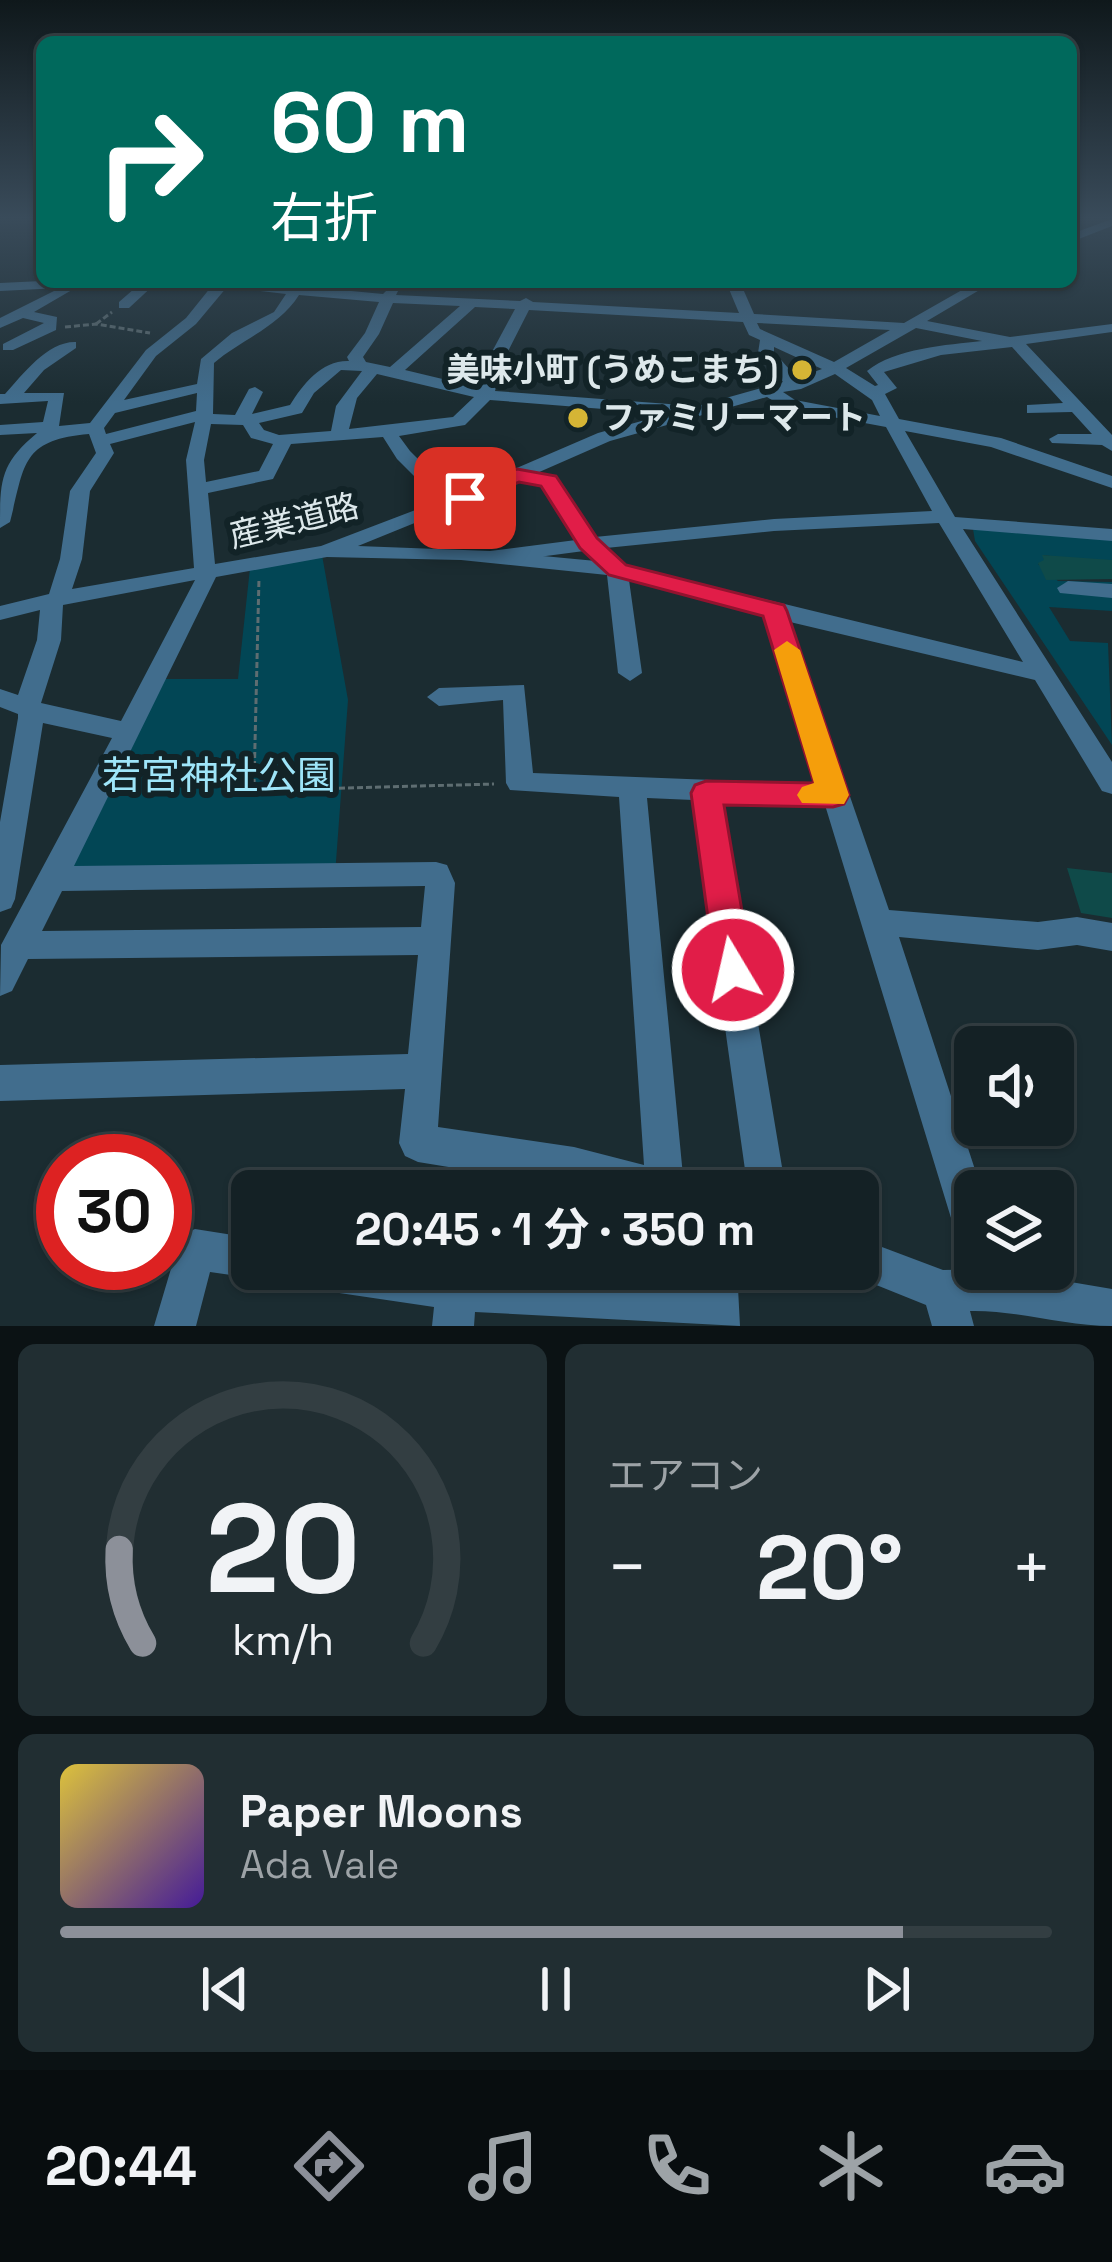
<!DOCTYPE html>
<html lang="ja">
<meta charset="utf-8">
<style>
:root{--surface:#142125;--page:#212e32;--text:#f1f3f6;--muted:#9da3a7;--line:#333e42;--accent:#8c9099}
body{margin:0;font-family:"Space Grotesk","Noto Sans JP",sans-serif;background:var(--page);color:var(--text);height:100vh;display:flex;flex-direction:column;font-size:45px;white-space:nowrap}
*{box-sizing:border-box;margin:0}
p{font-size:39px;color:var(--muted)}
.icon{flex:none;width:66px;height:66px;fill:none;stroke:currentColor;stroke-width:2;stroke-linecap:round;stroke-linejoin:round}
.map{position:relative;height:1326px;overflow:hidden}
.drawer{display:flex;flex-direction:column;gap:18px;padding:18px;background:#0b1214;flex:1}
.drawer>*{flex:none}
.top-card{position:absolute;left:36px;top:36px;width:1041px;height:252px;border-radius:18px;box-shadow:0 3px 9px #0004,0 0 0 3px var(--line);background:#00695c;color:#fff;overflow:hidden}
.tools{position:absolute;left:954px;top:1026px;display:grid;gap:24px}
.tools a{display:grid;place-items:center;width:120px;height:120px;border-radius:18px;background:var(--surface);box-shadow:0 3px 9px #0004,0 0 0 3px var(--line);font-size:60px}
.speed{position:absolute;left:36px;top:1134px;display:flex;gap:24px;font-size:60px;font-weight:700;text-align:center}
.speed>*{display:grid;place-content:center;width:156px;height:156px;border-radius:50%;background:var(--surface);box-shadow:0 3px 9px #0004,0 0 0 3px var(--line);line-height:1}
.speed .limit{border:18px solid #d22;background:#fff;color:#111}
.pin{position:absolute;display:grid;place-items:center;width:102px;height:102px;color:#fff;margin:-51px;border-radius:24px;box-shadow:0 6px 18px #0006}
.me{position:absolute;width:132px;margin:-66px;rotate:351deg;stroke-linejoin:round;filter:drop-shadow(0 0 9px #0008)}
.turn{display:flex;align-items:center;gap:42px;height:252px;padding:0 36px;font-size:54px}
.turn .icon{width:156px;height:156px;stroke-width:2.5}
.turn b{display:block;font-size:84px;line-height:102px}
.big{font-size:90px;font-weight:700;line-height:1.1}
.drawer .tile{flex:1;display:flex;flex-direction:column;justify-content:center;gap:18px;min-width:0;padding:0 42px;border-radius:18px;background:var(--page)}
.drawer .dial{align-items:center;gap:0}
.dial svg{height:312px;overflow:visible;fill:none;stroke:var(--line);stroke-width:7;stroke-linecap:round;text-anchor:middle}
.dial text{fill:var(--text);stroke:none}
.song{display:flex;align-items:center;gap:36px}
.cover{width:144px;height:144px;border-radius:18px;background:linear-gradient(135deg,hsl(50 70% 55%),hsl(260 70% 35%))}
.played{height:12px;border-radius:6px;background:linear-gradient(90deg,var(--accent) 85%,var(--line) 85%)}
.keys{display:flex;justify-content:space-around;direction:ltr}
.heat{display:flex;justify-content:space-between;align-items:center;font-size:66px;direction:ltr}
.drawer .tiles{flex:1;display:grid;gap:18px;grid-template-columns:1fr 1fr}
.tile:last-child{grid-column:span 2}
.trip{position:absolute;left:231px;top:1170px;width:648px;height:120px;border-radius:18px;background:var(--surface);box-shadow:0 3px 9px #0004,0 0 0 3px var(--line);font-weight:700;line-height:120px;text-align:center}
.tabs{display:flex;height:192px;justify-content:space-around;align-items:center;background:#080d0f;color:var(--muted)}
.tabs .icon{width:84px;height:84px}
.tabs .active{color:var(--accent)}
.tabs b{font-size:54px;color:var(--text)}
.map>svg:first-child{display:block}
</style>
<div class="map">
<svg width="1112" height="1326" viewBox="0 0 1112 1326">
<rect width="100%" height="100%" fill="#1b2c31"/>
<g fill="#024655">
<polygon points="973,529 1112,538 1112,564 1043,555 1045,563 1038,564 1058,581 1112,582 1112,611 1049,607 1070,641 1108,643 1112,745 975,541"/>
<polygon points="322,555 348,700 335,875 51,866 157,679 238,679 250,568"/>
</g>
<g fill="#0f4a49">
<polygon points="1042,555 1112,560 1112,579 1046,580 1038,563 1044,560"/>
<polygon points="1067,868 1112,873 1112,918 1081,913"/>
</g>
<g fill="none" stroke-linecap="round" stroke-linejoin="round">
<g stroke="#5e6d71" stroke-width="3" stroke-dasharray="6 3" stroke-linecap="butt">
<polyline points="96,324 112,312"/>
<polyline points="65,327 96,324 150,333"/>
<polyline points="254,785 259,578"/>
<polyline points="312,789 494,784"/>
</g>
<g fill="#416d8d" fill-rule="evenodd">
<polygon points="1112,219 1112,226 1071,242 1071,234"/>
<polygon points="42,281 94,282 77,287 34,312 57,317 56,330 13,350 3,350 3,344 44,323 23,318 0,328 0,318 60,288 0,291 0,283"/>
<polygon points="142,282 157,282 129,308 119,308 119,302"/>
<path d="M256,282L383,294L392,285L399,289L396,295L520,301L526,298L533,302L739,313L726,282H740L754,314L904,323L976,282H993L927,321L1010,337L1112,324V332L1026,344L1112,435V451L1102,445L1052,443L1049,439L1058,434H1092L1072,412L1027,413V405L1063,403L1012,347L941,355L884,372L897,388L885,394L899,419L1001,438L1112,476V488L991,447L905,431L955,517L1112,529V541L963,529L1112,762V794L1102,791L1035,680L790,622L889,910L1038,922L1077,917L1112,923V951L1077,945L1038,950L899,937L982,1191H975V1251L961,1245L955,1231L825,805L721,801L786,1191H748L693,800L647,798L683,1176L691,1191H597L418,1162L405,1156L399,1143L405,1089L0,1101V1065L408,1054L418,955L28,959L12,991L0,996L1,945L112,738L43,723L15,899L11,908L0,912V822L18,718V714L0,707V689L18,695L37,640L40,610L0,620V606L49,594L60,559L70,491L96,453L89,434C21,440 25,464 10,522L0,528C0,480 0,464 37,433L0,435V425L43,422L48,401L0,404V394H5C23,374 48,341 76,342V348L44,370L24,393H64L59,426L90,423L146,350L186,318L215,282ZM227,287L286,294L274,312L232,333L201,359L197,384L124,400L156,356L196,324ZM299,295L379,302L365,333L347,357L349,361C322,360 303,384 290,405L252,414L263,392L255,387L249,389L235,415L213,414L214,363C242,339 279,327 299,295ZM393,303L460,306L390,367L366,362L363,357L379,334ZM475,307L515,309L487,361L480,388L405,370ZM529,310L743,322L749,335L760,340L758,353L783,382L676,412L675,405L669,404L495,391L503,361ZM757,323L890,330L834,362L760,329ZM916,328L982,341C947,345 895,348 867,371L878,385L875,386L846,368ZM774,347L822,369L797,378L774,352ZM341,370L362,371L336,406L331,431L279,435L264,430L259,423L302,413L314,393ZM377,374L474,397L453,417L349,429L357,398ZM835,374L872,400L880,416L795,400L783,392L801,389ZM197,393L196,411L106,434L104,428L115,413ZM767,397L784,408L886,427L932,511L774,519L595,537L556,476L537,473L610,441ZM490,400L667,414L598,433L454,495L410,451L399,436L465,425ZM195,422L186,460L194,568L72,589L82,559L90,491L114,453L110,444ZM211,424L243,425L251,438L273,444L259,471L206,482L204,460ZM383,437L397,459L439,501L321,546L215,564L208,493L273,479L291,444ZM518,481L542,485L576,540L490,551L358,546ZM939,523L1023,662L625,565L606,548L774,531ZM584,551L596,561L543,556H546ZM327,557L461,560L607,575L618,673L630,681L642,673L629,580L765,615L819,784L533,773L524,685L439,688L427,697L439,706L503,700L506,783L510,790L619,797L644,1165L574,1147L438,1127L455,883L447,865L436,862L74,866L216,577ZM195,580L121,721L41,703L61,640L63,605ZM425,886L421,927L42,931L62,891Z"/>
<polygon points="1068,581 1112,584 1112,598 1060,593 1057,588"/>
<polygon points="195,1229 252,1238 252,1269 268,1269 266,1272 252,1278 210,1272 196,1326 154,1326 181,1235"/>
<path d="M858,1238L943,1270L993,1269L1112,1289V1326C1064,1326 1018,1310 970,1311L974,1326H932L926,1305L844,1272L842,1269H858Z"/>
<polygon points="298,1269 455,1269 696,1282 695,1269 737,1269 740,1326 475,1312 474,1326 432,1326 434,1307 319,1290 304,1284"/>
</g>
</g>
<linearGradient id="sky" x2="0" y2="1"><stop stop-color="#0f181b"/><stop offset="0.54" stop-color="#394b5a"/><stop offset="1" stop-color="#394b5a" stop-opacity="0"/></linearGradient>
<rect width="1112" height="403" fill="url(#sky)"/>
<polygon fill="#e11d48" stroke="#92132f" stroke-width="3" points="517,469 556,476 597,538 626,565 784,605 787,611 849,795 844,804 833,807 724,805 752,970 746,982 733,986 720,982 715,970 691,793 695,785 706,781 814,783 763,616 609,575 580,548 541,486 519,482 465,505 454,498"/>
<polygon fill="#f59e0b" points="787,641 800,650 849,795 844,804 802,803 797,795 802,787 814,783 774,650"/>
<g fill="#d5b535" stroke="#122327" stroke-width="4.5">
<circle cx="802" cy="370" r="12"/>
<circle cx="578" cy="418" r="12"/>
</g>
<g text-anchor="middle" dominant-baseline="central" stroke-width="12" stroke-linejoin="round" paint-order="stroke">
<g font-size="33" font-weight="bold" fill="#dde8eb" stroke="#122327" text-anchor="end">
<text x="778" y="370">美味小町 (うめこまち)</text>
<text x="602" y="418" text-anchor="start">ファミリーマート</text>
</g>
<g font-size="33" fill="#dde8eb" stroke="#122327">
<text transform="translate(294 521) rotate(-14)">産業道路</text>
</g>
<g font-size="39" fill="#9ee5f9" stroke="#122327">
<text x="219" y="775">若宮神社公園</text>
</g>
</g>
</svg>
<div class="tools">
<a><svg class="icon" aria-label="sound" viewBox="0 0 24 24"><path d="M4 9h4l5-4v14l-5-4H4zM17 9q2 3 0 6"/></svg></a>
<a><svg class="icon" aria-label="layers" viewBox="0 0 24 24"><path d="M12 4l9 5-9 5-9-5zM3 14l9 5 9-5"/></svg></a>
</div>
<div class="speed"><div class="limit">30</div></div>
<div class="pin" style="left:465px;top:498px;background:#d93025"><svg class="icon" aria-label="arrive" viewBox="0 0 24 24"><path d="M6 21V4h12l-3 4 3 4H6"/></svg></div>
<svg class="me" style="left:733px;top:970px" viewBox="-20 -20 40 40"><circle r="17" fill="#e11d48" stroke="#fff" stroke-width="3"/><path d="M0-11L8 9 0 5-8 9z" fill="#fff"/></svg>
<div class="trip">20:45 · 1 分 · 350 m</div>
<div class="top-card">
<div class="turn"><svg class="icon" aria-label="right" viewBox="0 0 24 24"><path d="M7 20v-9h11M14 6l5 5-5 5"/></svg><div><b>60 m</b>右折</div></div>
</div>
</div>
<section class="drawer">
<div class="tiles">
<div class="tile dial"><svg viewBox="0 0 100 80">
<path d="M14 69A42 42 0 1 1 86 69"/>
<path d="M14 69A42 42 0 0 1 8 45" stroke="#8c9099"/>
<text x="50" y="56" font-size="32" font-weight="700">20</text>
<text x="50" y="72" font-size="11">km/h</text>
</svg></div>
<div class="tile"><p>エアコン</p>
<div class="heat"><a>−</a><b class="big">20°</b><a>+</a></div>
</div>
<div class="tile">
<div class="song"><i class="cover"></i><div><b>Paper Moons</b><p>Ada Vale</p></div></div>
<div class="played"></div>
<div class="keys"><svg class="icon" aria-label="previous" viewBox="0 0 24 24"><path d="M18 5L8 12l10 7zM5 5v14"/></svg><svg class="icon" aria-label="pause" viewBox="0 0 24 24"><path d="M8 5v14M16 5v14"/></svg><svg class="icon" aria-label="next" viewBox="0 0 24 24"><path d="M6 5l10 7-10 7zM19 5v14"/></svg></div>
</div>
</div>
</section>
<nav class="tabs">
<b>20:44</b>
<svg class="icon active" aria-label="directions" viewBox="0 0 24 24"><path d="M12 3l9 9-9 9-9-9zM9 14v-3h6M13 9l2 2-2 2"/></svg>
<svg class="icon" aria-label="music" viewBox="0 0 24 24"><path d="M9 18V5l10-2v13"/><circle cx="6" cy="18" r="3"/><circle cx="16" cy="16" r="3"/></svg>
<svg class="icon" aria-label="phone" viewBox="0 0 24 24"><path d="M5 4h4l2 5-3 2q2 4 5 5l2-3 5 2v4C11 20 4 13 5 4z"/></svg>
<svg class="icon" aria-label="climate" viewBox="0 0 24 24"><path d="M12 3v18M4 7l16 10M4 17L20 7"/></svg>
<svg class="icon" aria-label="car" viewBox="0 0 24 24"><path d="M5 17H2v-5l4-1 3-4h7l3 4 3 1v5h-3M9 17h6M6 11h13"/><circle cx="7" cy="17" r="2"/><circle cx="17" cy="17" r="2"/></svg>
</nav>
